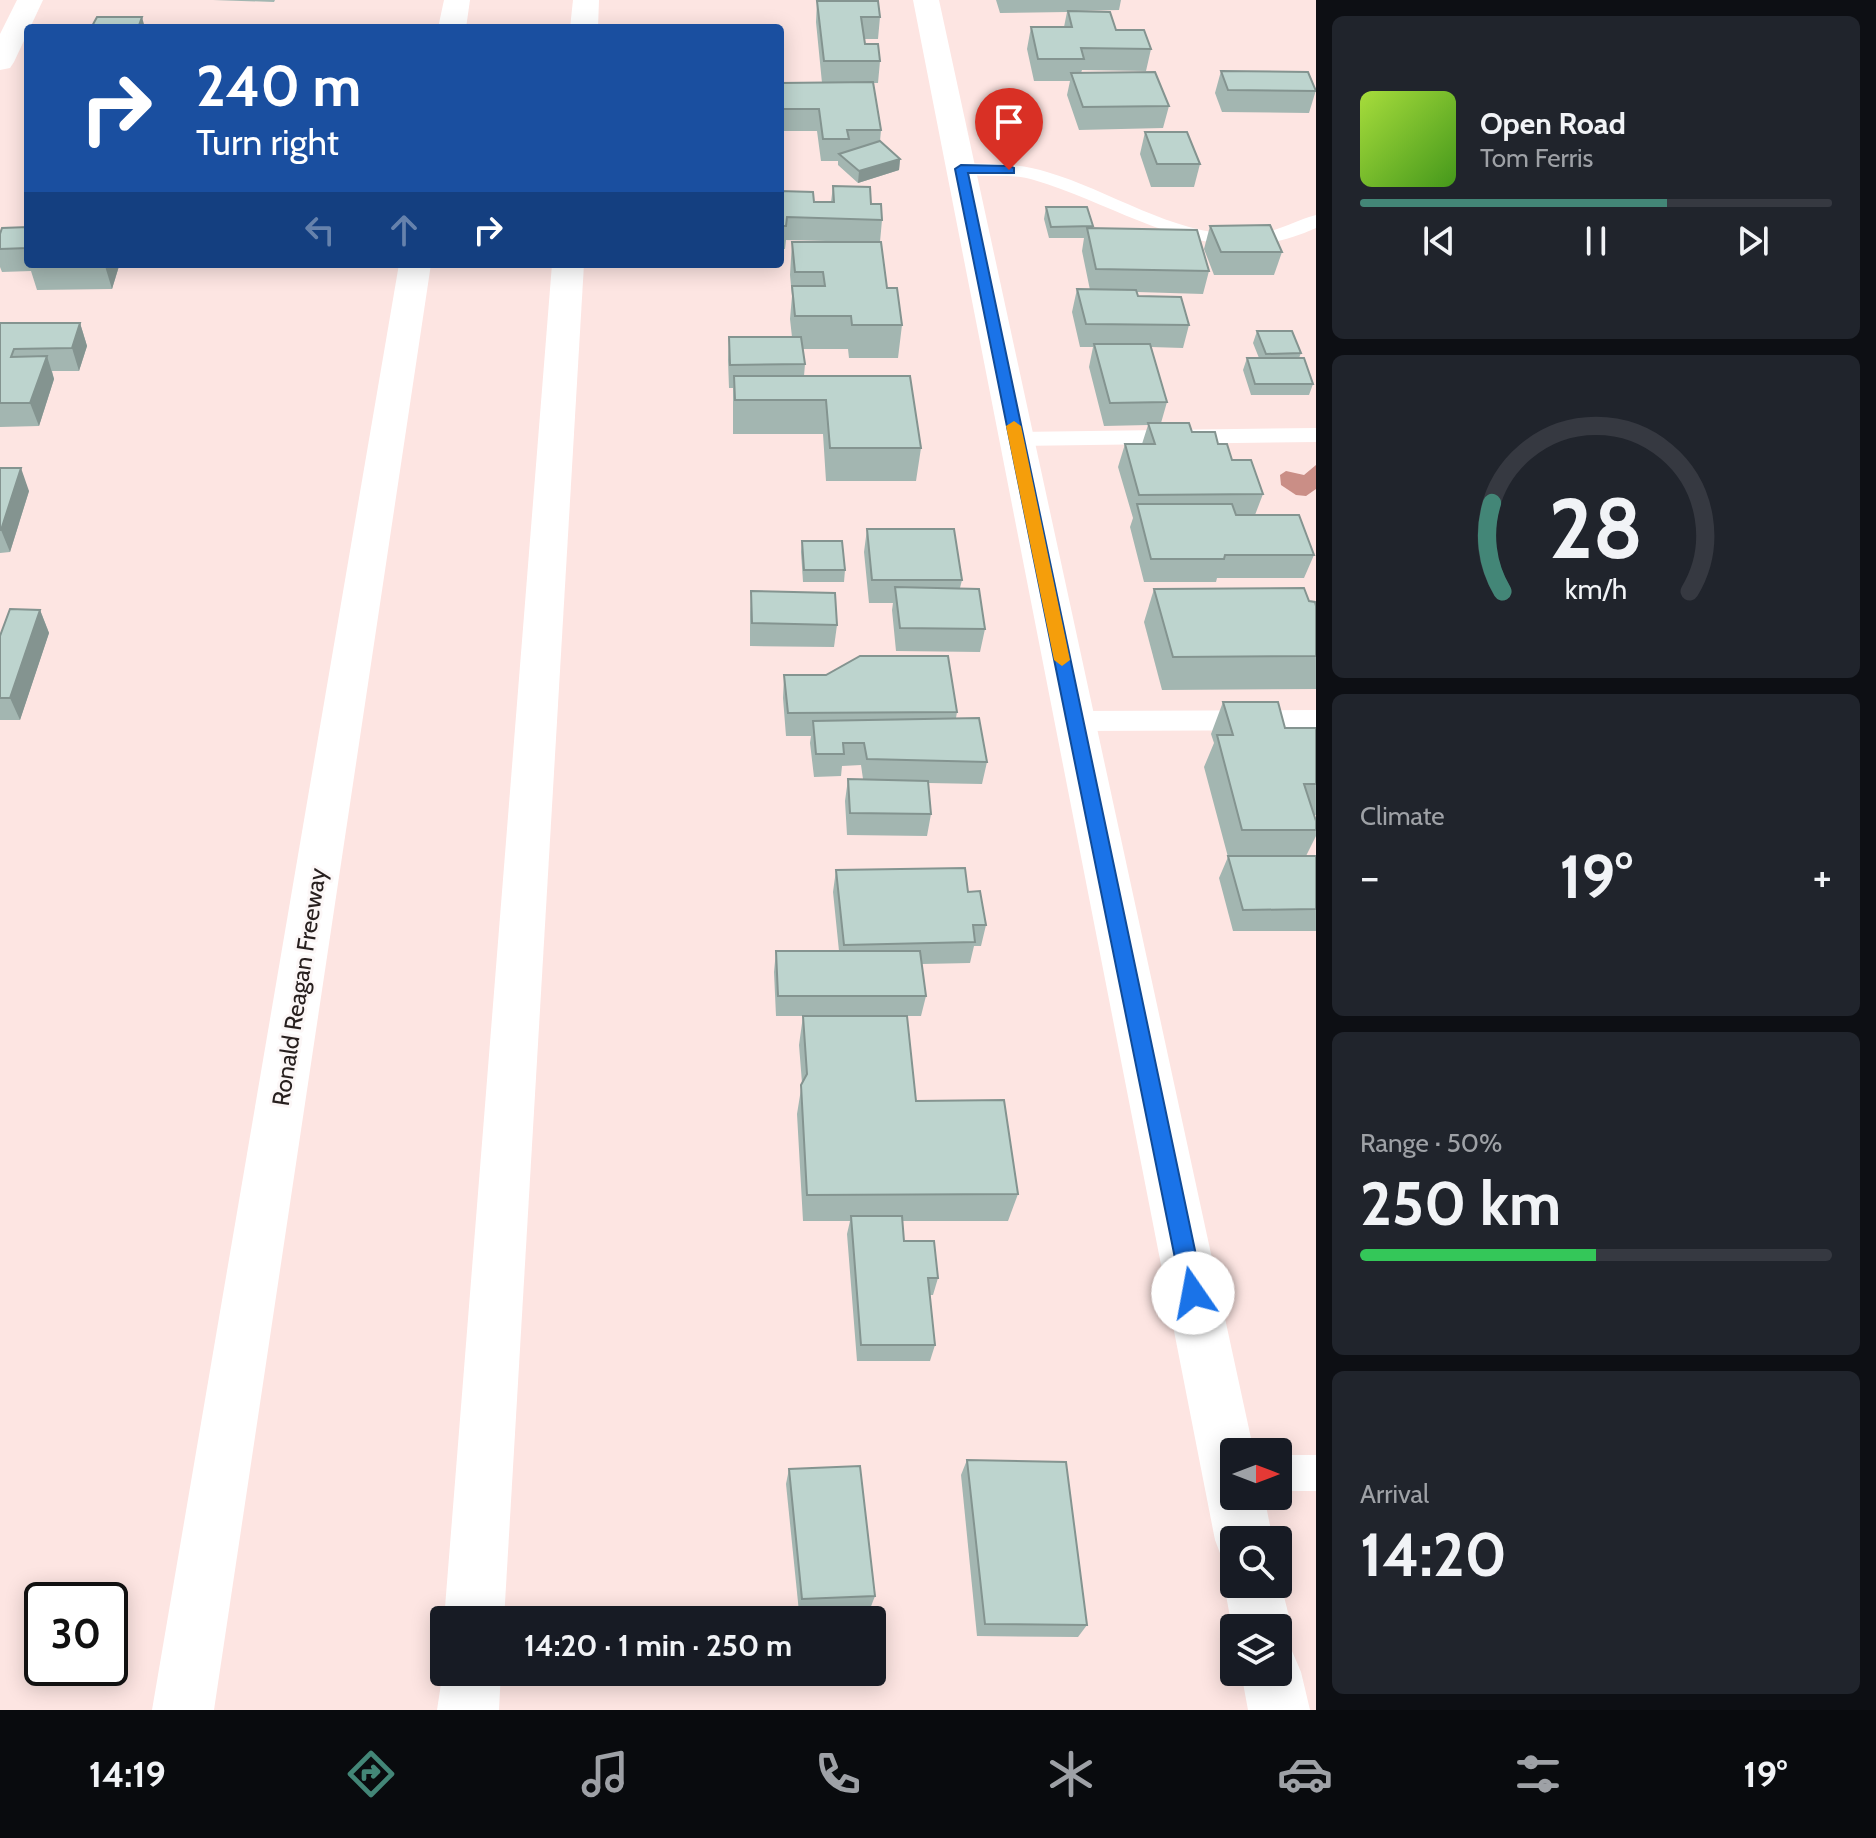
<!DOCTYPE html>
<meta charset="utf-8">
<style>
:root{--surface:#171b24;--page:#20242c;--text:#f1f3f6;--muted:#9ea1a6;--line:#363941;--accent:#438677}
body{margin:0;font-family:Cabin,sans-serif;background:var(--page);color:var(--text);height:100vh;display:flex;flex-direction:column;font-size:30px;white-space:nowrap}
*{box-sizing:border-box;margin:0}
p{font-size:26px;color:var(--muted)}
.icon{flex:none;width:44px;height:44px;fill:none;stroke:currentColor;stroke-width:2;stroke-linecap:round;stroke-linejoin:round}
.map{position:relative;flex:1;overflow:hidden}
.panel{display:flex;flex-direction:column;gap:16px;padding:16px;background:#0d0f14;width:560px}
.panel>*{flex:none}
.banner{position:absolute;left:24px;top:24px;width:760px;height:244px;border-radius:8px;box-shadow:0 4px 20px #0003;background:#1a4fa0;color:#fff;overflow:hidden}
.needle{width:52px;rotate:90deg}
.fabs{position:absolute;left:1220px;top:1438px;display:grid;gap:16px}
.fabs a{display:grid;place-items:center;width:72px;height:72px;border-radius:8px;background:var(--surface);box-shadow:0 4px 20px #0003;font-size:40px}
.speed{position:absolute;left:24px;top:1582px;display:flex;gap:16px;font-size:40px;font-weight:700;text-align:center}
.speed>*{display:grid;place-content:center;width:104px;height:104px;border-radius:50%;background:var(--surface);box-shadow:0 4px 20px #0003;line-height:1}
.speed .limit{border:4px solid #111;border-radius:12px;background:#fff;color:#111}
.pin{position:absolute;display:grid;place-items:center;width:68px;height:68px;color:#fff;margin:-82px -34px;border-radius:50% 50% 50% 0;rotate:-45deg;box-shadow:0 0 8px #0007}
.pin .icon{rotate:45deg}
.me{position:absolute;width:88px;margin:-44px;rotate:348deg;stroke-linejoin:round;filter:drop-shadow(0 0 6px #0008)}
.turn{display:flex;align-items:center;gap:28px;height:168px;padding:0 40px;font-size:36px}
.turn .icon{width:104px;height:104px;stroke-width:2.5}
.turn b{display:block;font-size:56px;line-height:68px}
.lanes{display:flex;align-items:center;height:76px;padding:0 40px;background:#0003;justify-content:center;gap:40px;direction:ltr}
.lanes .off{opacity:.35}
.big{font-size:60px;font-weight:700;line-height:1.1}
.panel .card{flex:1;display:flex;flex-direction:column;justify-content:center;gap:12px;min-width:0;padding:0 28px;border-radius:12px;background:var(--page)}
.panel .dial{align-items:center;gap:0}
.dial svg{height:208px;overflow:visible;fill:none;stroke:var(--line);stroke-width:7;stroke-linecap:round;text-anchor:middle}
.dial text{fill:var(--text);stroke:none}
.song{display:flex;align-items:center;gap:24px}
.cover{width:96px;height:96px;border-radius:12px;background:linear-gradient(135deg,hsl(80 70% 55%),hsl(100 70% 35%))}
.played{height:8px;border-radius:4px;background:linear-gradient(90deg,var(--accent) 65%,var(--line) 65%)}
.keys{display:flex;justify-content:space-around;direction:ltr}
.heat{display:flex;justify-content:space-between;align-items:center;font-size:44px;direction:ltr}
.charge{height:12px;border-radius:6px;background:linear-gradient(90deg,#34c759 50%,var(--line) 0)}
.trip{position:absolute;left:430px;top:1606px;width:456px;height:80px;border-radius:8px;background:var(--surface);box-shadow:0 4px 20px #0003;font-weight:700;line-height:80px;text-align:center}
.dock{display:flex;height:128px;justify-content:space-around;align-items:center;background:#090b0e;color:var(--muted)}
.dock .icon{width:56px;height:56px}
.dock .current{color:var(--accent)}
.dock b{font-size:36px;color:var(--text)}
main{display:flex;flex:1;min-height:0}
.map>svg:first-child{display:block}
</style>
<main>
<div class="map">
<svg width="1316" height="1710" viewBox="0 0 1316 1710">
<rect width="100%" height="100%" fill="#fde5e2"/>
<polygon fill="#ca8e86" points="1316,465 1316,489 1306,496 1296,495 1281,485 1280,475 1286,471 1304,475"/>
<g fill="none" stroke-linecap="round" stroke-linejoin="round">
<g fill="#fff" fill-rule="evenodd">
<path d="M961,163C990,164 1019,163 1047,172C1113,191 1180,240 1252,234C1276,233 1293,221 1316,215V228C1212,276 1131,209 1034,180C1008,172 980,179 954,173L951,169L954,165Z"/>
<polygon points="1316,428 1316,442 1017,446 1009,444 1006,439 1009,434 1017,432"/>
<polygon points="1316,710 1316,730 1075,731 1066,728 1062,721 1066,714 1075,711"/>
<rect x="1278" y="1455" width="38" height="36"/>
</g>
<g fill="#fff" fill-rule="evenodd">
<polygon points="17,0 43,0 14,62 10,68 0,70 0,34"/>
<polygon points="913,0 939,0 1254,1452 1234,1452 1234,1496 1264,1496 1273,1540 1234,1540 1234,1584 1278,1584 1278,1573 1292,1628 1284,1647 1292,1651 1301,1672 1310,1710 1248,1710 1241,1672 1278,1672 1278,1628 1234,1628 1234,1633 1232,1628 1224,1584 1232,1564 1223,1561 1215,1540"/>
</g>
<g fill="#fff" fill-rule="evenodd">
<polygon points="444,0 470,0 466,28 438,28"/>
<polygon points="573,0 599,0 598,28 570,28"/>
<polygon points="399,264 431,264 214,1710 152,1710"/>
<polygon points="552,264 584,264 504,1620 444,1620"/>
<polygon points="444,1664 444,1672 501,1672 499,1710 437,1710"/>
</g>
</g>
<g fill="#a3b6b1">
<polygon points="213,0 275,0 274,2"/>
<polygon points="996,0 1121,0 1119,10 1076,11 1116,30 1151,49 1146,71 1082,70 1081,73 1169,106 1163,128 1079,130 1067,95 1070,81 1034,81 1027,49 1031,27 1064,27 1067,12 1000,13"/>
<polygon points="817,1 880,17 878,39 864,39 865,44 880,61 878,83 873,83 881,130 880,141 900,159 899,170 858,183 838,165 838,161 821,161 817,131 780,131 780,83 822,83 816,22"/>
<polygon points="1221,71 1316,90 1309,113 1222,112 1215,93"/>
<polygon points="1145,132 1200,164 1194,187 1151,187 1140,154"/>
<polygon points="833,186 871,204 882,220 880,242 887,288 902,325 898,358 849,358 848,349 803,349 805,364 804,376 921,448 916,481 826,481 823,434 733,434 733,388 729,388 728,360 729,337 792,337 790,319 792,296 790,275 792,242 866,242 786,240 785,249 780,249 780,191 814,202 831,202"/>
<polygon points="1046,207 1093,226 1093,228 1209,271 1203,294 1137,292 1138,296 1189,325 1183,348 1151,347 1167,402 1161,423 1192,432 1218,444 1263,494 1255,515 1314,555 1304,578 1217,578 1216,582 1144,582 1130,527 1133,518 1118,467 1125,444 1142,444 1148,425 1104,426 1089,367 1093,347 1080,347 1072,312 1077,289 1090,290 1082,251 1084,238 1049,238 1044,219"/>
<polygon points="1210,226 1282,252 1274,275 1214,275 1204,249"/>
<polygon points="28,227 28,264 118,264 119,266 112,289 37,290 31,271 2,272 0,267 0,234"/>
<polygon points="0,323 80,323 87,346 79,371 52,371 54,379 39,426 0,427"/>
<polygon points="1257,331 1301,353 1299,358 1313,384 1309,395 1251,395 1243,370 1247,358 1259,358 1253,343"/>
<polygon points="0,468 29,491 10,552 0,553"/>
<polygon points="867,529 962,580 960,588 985,629 980,652 896,651 892,610 893,603 869,603 864,552"/>
<polygon points="802,541 845,570 844,582 803,582 801,552"/>
<polygon points="1154,589 1309,601 1316,606 1316,689 1162,690 1144,622"/>
<polygon points="751,591 837,625 834,647 750,646 750,614"/>
<polygon points="40,610 49,633 20,720 0,720 0,636"/>
<polygon points="784,675 957,712 956,718 987,762 982,784 928,783 931,814 927,836 847,835 845,801 848,779 863,779 861,765 842,766 841,776 814,777 810,743 811,736 786,736 783,698"/>
<polygon points="1223,702 1285,728 1316,728 1316,815 1314,815 1316,821 1316,836 1306,856 1316,856 1316,931 1233,931 1219,878 1228,857 1204,767 1214,743 1211,734"/>
<polygon points="836,870 968,892 986,925 981,946 974,946 970,963 922,964 926,996 921,1016 907,1016 916,1101 1018,1194 1008,1221 902,1221 904,1241 938,1278 933,1295 930,1295 935,1345 930,1361 857,1361 847,1234 850,1221 803,1221 797,1114 802,1083 799,1045 803,1016 776,1016 774,972 776,951 839,951 833,892"/>
<polygon points="967,1460 1087,1625 1078,1637 977,1636 961,1475"/>
<polygon points="789,1469 875,1596 870,1609 799,1612 786,1484"/>
</g>
<g fill="#849490">
<polygon points="142,17 145,28 138,28"/>
<polygon points="900,159 899,170 858,183 859,171"/>
<polygon points="106,264 118,264 119,266 112,289 105,266"/>
<polygon points="80,323 87,346 79,371 72,348"/>
<polygon points="47,356 54,379 39,426 30,403"/>
<polygon points="21,468 29,491 10,552 1,530"/>
<polygon points="40,610 49,633 20,720 10,698"/>
</g>
<g fill="#bdd4ce" stroke="#849490" stroke-width="2">
<polygon points="817,1 878,1 880,17 861,17 865,44 878,44 880,61 824,61"/>
<polygon points="1068,11 1110,12 1116,30 1144,30 1151,49 1081,48 1084,59 1038,59 1031,27 1072,27"/>
<polygon points="97,17 142,17 138,28 91,28"/>
<polygon points="1221,71 1308,72 1316,91 1228,90"/>
<polygon points="1155,72 1169,106 1083,107 1071,73"/>
<polygon points="873,82 881,130 847,130 849,139 823,139 819,109 780,109 780,83"/>
<polygon points="1145,132 1187,132 1200,164 1157,164"/>
<polygon points="880,141 900,159 859,171 839,154"/>
<polygon points="833,186 870,187 871,204 881,204 882,220 787,217 786,226 780,226 780,191 813,192 814,202 834,202"/>
<polygon points="1046,207 1087,207 1093,226 1051,227"/>
<polygon points="1270,225 1282,252 1221,252 1210,226"/>
<polygon points="28,227 28,248 0,249 0,234 2,228"/>
<polygon points="1087,228 1197,230 1209,271 1096,269"/>
<polygon points="792,242 881,242 887,288 897,288 902,325 852,325 851,316 795,316 792,286 825,286 823,272 795,272"/>
<polygon points="31,264 106,264 105,266 30,267"/>
<polygon points="1077,289 1136,290 1138,296 1181,297 1189,325 1086,324"/>
<polygon points="0,323 80,323 72,348 14,349 11,357 47,356 30,403 0,403"/>
<polygon points="1257,331 1292,331 1301,353 1266,354"/>
<polygon points="729,337 801,337 805,364 730,365"/>
<polygon points="1094,344 1150,344 1167,402 1110,403"/>
<polygon points="1247,358 1304,358 1313,384 1255,384"/>
<polygon points="734,376 910,376 921,448 830,448 826,400 735,400"/>
<polygon points="1148,423 1189,423 1192,432 1215,432 1218,444 1227,444 1232,460 1251,460 1263,494 1139,495 1125,444 1155,444"/>
<polygon points="0,468 21,468 1,530 0,530"/>
<polygon points="1137,504 1232,504 1236,515 1299,515 1314,555 1225,555 1224,559 1151,559"/>
<polygon points="867,529 954,529 962,580 872,580"/>
<polygon points="802,541 842,541 845,570 804,570"/>
<polygon points="895,587 979,589 985,629 900,628"/>
<polygon points="1304,588 1309,601 1315,602 1316,606 1316,656 1173,657 1154,589"/>
<polygon points="751,591 835,593 837,625 752,623"/>
<polygon points="10,609 40,610 10,698 0,698 0,636"/>
<polygon points="860,656 948,656 957,712 788,713 784,675 826,675"/>
<polygon points="1223,702 1278,702 1285,728 1316,728 1316,784 1304,784 1316,821 1316,830 1242,830 1217,735 1233,735"/>
<polygon points="979,718 987,762 867,759 864,743 843,743 844,754 816,754 813,721"/>
<polygon points="848,779 928,781 931,814 850,813"/>
<polygon points="1228,856 1316,856 1316,909 1243,910"/>
<polygon points="965,868 968,892 980,891 986,925 973,925 975,942 844,945 836,870"/>
<polygon points="776,951 920,951 926,996 778,996"/>
<polygon points="803,1016 907,1016 916,1101 1004,1100 1018,1194 807,1195 801,1085 807,1074"/>
<polygon points="851,1216 902,1216 904,1241 934,1241 938,1278 928,1278 935,1345 861,1345"/>
<polygon points="967,1460 1066,1462 1087,1625 985,1624"/>
<polygon points="860,1466 875,1596 802,1599 789,1469"/>
</g>
<polygon fill="#1a73e8" stroke="#114b97" stroke-width="2" points="1009,166 1014,168 1014,173 968,173 1204,1293 1201,1300 1193,1303 1185,1300 1182,1293 955,169 961,165"/>
<polygon fill="#f59e0b" points="1014,421 1021,426 1070,660 1062,666 1054,660 1006,426"/>
<g text-anchor="middle" dominant-baseline="central" stroke-width="6" stroke-linejoin="round" paint-order="stroke">
<g font-size="24" fill="#271f1e" stroke="#fcf7f7">
<text transform="translate(299 987) rotate(-81)">Ronald Reagan Freeway</text>
</g>
</g>
</svg>
<div class="fabs">
<a><svg class="needle" viewBox="-14 -14 28 28"><path d="M0-13l5 13h-10z" fill="#e53935"/><path d="M0 13l5-13h-10z" fill="#9ea1a6"/></svg></a>
<a><svg class="icon" aria-label="search" viewBox="0 0 24 24"><circle cx="10" cy="10" r="6"/><path d="M15 15l6 6"/></svg></a>
<a><svg class="icon" aria-label="layers" viewBox="0 0 24 24"><path d="M12 4l9 5-9 5-9-5zM3 14l9 5 9-5"/></svg></a>
</div>
<div class="speed"><div class="limit">30</div></div>
<div class="pin" style="left:1009px;top:170px;background:#d93025"><svg class="icon" aria-label="arrive" viewBox="0 0 24 24"><path d="M6 21V4h12l-3 4 3 4H6"/></svg></div>
<svg class="me" style="left:1193px;top:1293px" viewBox="-20 -20 40 40"><circle r="19" fill="#fff"/><path d="M0-13L10 11 0 6-10 11z" fill="#1a73e8"/></svg>
<div class="trip">14:20 · 1 min · 250 m</div>
<div class="banner">
<div class="turn"><svg class="icon" aria-label="right" viewBox="0 0 24 24"><path d="M7 20v-9h11M14 6l5 5-5 5"/></svg><div><b>240 m</b>Turn right</div></div>
<div class="lanes"><svg class="icon off" aria-label="left" viewBox="0 0 24 24"><path d="M17 20v-9H6M10 6l-5 5 5 5"/></svg><svg class="icon off" aria-label="ahead" viewBox="0 0 24 24"><path d="M12 20V5M6 11l6-6 6 6"/></svg><svg class="icon" aria-label="right" viewBox="0 0 24 24"><path d="M7 20v-9h11M14 6l5 5-5 5"/></svg></div>
</div>
</div>
<section class="panel">
<div class="card">
<div class="song"><i class="cover"></i><div><b>Open Road</b><p>Tom Ferris</p></div></div>
<div class="played"></div>
<div class="keys"><svg class="icon" aria-label="previous" viewBox="0 0 24 24"><path d="M18 5L8 12l10 7zM5 5v14"/></svg><svg class="icon" aria-label="pause" viewBox="0 0 24 24"><path d="M8 5v14M16 5v14"/></svg><svg class="icon" aria-label="next" viewBox="0 0 24 24"><path d="M6 5l10 7-10 7zM19 5v14"/></svg></div>
</div>
<div class="card dial"><svg viewBox="0 0 100 80">
<path d="M14 69A42 42 0 1 1 86 69"/>
<path d="M14 69A42 42 0 0 1 10 35" stroke="#438677"/>
<text x="50" y="56" font-size="32" font-weight="700">28</text>
<text x="50" y="72" font-size="11">km/h</text>
</svg></div>
<div class="card"><p>Climate</p>
<div class="heat"><a>−</a><b class="big">19°</b><a>+</a></div>
</div>
<div class="card"><p>Range · 50%</p><b class="big">250 km</b><div class="charge"></div></div>
<div class="card"><p>Arrival</p><b class="big">14:20</b></div>
</section>
</main>
<nav class="dock">
<b>14:19</b>
<svg class="icon current" aria-label="directions" viewBox="0 0 24 24"><path d="M12 3l9 9-9 9-9-9zM9 14v-3h6M13 9l2 2-2 2"/></svg>
<svg class="icon" aria-label="music" viewBox="0 0 24 24"><path d="M9 18V5l10-2v13"/><circle cx="6" cy="18" r="3"/><circle cx="16" cy="16" r="3"/></svg>
<svg class="icon" aria-label="phone" viewBox="0 0 24 24"><path d="M5 4h4l2 5-3 2q2 4 5 5l2-3 5 2v4C11 20 4 13 5 4z"/></svg>
<svg class="icon" aria-label="climate" viewBox="0 0 24 24"><path d="M12 3v18M4 7l16 10M4 17L20 7"/></svg>
<svg class="icon" aria-label="car" viewBox="0 0 24 24"><path d="M5 17H2v-5l4-1 3-4h7l3 4 3 1v5h-3M9 17h6M6 11h13"/><circle cx="7" cy="17" r="2"/><circle cx="17" cy="17" r="2"/></svg>
<svg class="icon" aria-label="filters" viewBox="0 0 24 24"><path d="M4 7h16M4 17h16"/><circle cx="9" cy="7" r="2"/><circle cx="15" cy="17" r="2"/></svg>
<b>19°</b>
</nav>
